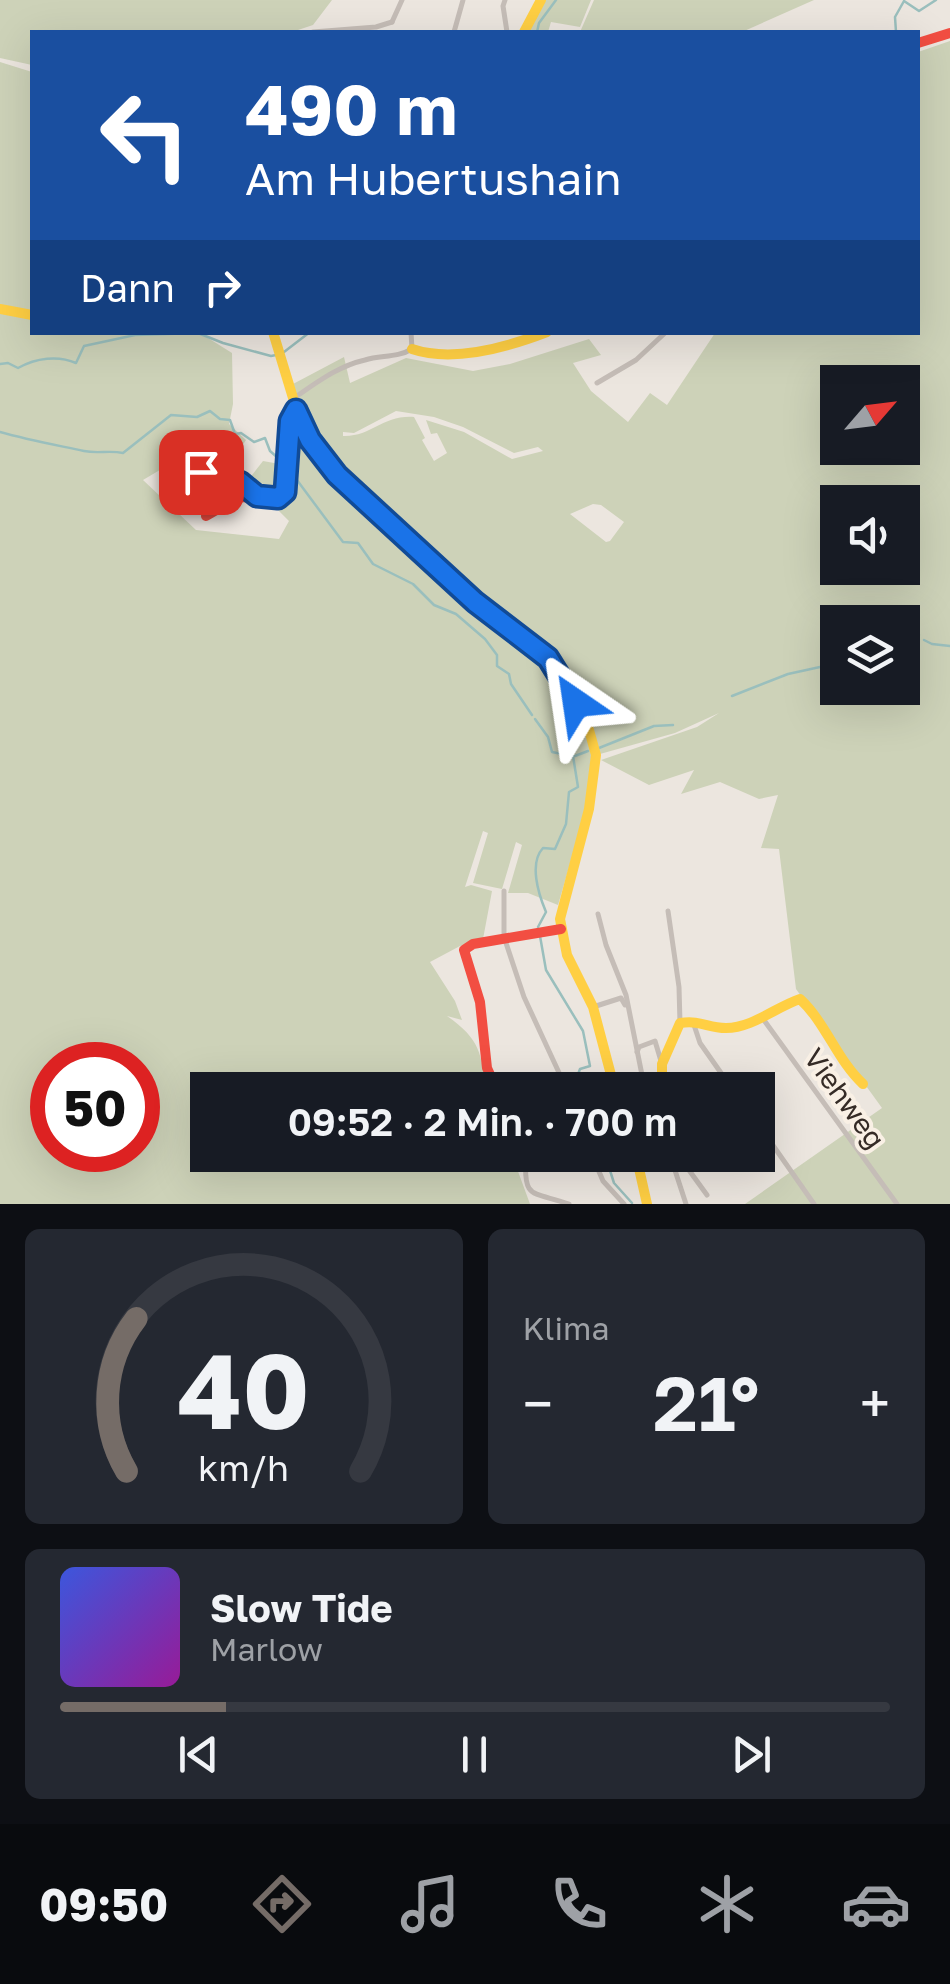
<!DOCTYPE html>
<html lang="de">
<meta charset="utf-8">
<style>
:root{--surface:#171b24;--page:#242831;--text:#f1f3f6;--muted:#9ea1a6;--line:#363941;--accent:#756c67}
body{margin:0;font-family:"Golos Text",sans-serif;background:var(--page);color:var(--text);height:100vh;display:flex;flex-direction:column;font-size:38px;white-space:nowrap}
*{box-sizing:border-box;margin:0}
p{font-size:32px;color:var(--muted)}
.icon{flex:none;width:55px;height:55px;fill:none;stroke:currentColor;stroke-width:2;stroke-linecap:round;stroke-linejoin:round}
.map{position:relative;height:1204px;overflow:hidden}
.panel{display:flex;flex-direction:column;gap:25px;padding:25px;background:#0d0f14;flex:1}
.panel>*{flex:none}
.top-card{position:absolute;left:30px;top:30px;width:890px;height:305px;border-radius:0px;box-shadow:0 10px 40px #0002;background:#1a4fa0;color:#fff;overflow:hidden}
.needle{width:65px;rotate:62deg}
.buttons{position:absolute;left:820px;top:365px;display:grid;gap:20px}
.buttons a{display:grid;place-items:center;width:100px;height:100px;border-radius:0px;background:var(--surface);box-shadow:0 10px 40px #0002;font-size:50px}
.speed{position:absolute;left:30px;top:1042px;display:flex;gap:20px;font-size:50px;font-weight:700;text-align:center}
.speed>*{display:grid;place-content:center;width:130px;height:130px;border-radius:50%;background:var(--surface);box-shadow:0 10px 40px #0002;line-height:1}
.speed .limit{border:15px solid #d22;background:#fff;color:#111}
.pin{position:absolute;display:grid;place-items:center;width:85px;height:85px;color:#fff;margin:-42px;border-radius:20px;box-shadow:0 5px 15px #0006}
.me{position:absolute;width:110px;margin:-55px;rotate:328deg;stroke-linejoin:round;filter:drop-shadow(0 0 8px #0008)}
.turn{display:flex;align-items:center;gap:35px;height:210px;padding:0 50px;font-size:45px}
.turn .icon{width:130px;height:130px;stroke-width:2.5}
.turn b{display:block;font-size:70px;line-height:85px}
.then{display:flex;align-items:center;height:95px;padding:0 50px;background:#0003;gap:20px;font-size:38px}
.big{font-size:75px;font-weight:600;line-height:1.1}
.panel .tile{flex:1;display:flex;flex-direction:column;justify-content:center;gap:15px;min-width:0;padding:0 35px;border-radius:15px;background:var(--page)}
.panel .dial{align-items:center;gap:0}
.dial svg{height:260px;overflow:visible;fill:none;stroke:var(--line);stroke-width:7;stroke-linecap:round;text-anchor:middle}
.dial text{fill:var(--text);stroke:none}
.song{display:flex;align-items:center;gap:30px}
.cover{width:120px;height:120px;border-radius:15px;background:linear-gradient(135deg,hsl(230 70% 55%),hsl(300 70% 35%))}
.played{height:10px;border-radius:5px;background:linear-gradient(90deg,var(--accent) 20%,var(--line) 20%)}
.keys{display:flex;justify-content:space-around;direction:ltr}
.heat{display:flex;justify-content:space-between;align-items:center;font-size:55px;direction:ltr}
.panel .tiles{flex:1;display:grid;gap:25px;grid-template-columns:1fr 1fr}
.tile:last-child{grid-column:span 2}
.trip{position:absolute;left:190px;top:1072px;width:585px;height:100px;border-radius:0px;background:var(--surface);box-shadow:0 10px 40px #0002;font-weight:600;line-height:100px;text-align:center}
.tab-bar{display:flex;height:160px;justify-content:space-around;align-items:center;background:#090b0e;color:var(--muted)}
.tab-bar .icon{width:70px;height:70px}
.tab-bar .on{color:var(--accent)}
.tab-bar b{font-size:45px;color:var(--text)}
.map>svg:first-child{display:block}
</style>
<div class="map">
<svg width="950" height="1204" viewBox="0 0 950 1204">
<rect width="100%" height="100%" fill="#ece6df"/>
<g fill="#cdd2b8" fill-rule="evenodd">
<polygon points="0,0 332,0 313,25 292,32 32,32 32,65 0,58"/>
<polygon points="546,0 591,0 580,27 551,22 548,32 528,32"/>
<polygon points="594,0 814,0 742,32 580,32"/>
<path d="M950,41V1204H745L882,1108L796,989L779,849L761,848L778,795L759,799L720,782L681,794L694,770L649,785L601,760L697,727L719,713L675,733L600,754L592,728L569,684L549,657L475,599L326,459L311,437L293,384L344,357L350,383L406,358L473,371L510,364L589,339L601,355L573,363L591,391L628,422L650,393L667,405L715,333L918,332V52ZM838,382H902V448H838ZM396,411L434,417L463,427L514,453L538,447L543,451L512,459L464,432L426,420L431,434L437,433L447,453L434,461L422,440L425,438L414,417C382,415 372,437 343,436V432L354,433ZM838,502H902V568H838ZM593,504L601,505L624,522L610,541L606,542L570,514ZM838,622H902V688H838Z"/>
<polygon points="0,62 32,72 32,311 0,306"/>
<path d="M0,313L32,318V332L200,333L232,353L233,404L229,424L246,440L236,455L202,445L143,480L196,530L279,539L289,521L273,505L287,499L291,490L293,430L299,426L330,475L473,604L536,653L556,677L588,738L592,759L586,809L558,905L528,893H508L522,845L516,842L502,889L473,883L488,833L483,831L465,887L471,885L492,891L483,939L460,946L430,962L455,1001L462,1020L447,1016C481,1040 480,1052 487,1090H208V1155H512L530,1204H0ZM52,1065H138V1150H52Z"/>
<polygon points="263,461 285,465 283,490 277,495 265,497 249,479"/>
</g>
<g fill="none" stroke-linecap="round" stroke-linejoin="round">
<g stroke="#9abfbd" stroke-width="2.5">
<polyline points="537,32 539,23 556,0"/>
<polyline points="896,32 895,17 904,1 919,11 936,0"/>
<polyline points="284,352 310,332"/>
<path d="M0,364L8,363L18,368C36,358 58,355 76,363L84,346L135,335L198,333L223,343L271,356L276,355"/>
<path d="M0,432C28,440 56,445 84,451C98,454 109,450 123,453L171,415L197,417L210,411L220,419L230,420L235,434L241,433L254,442L265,438L270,451L278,458"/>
<polyline points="291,472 343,542 358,543 373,564 413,584 434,605 456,614 485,639 497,655 497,666 509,674 511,684 532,715"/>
<polyline points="902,631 919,635"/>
<polyline points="924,640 932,644 950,646"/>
<polyline points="732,696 788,674 820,667 838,658"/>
<polyline points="535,719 548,737 552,752 572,756"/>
<polyline points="599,748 654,726 673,725"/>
<polyline points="575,756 588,751"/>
<path d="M538,927L546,912C538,893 529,863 543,848L555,849L566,824L569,792L578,787L573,756"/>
<polyline points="540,936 546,970 583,1031 590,1066 580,1069 577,1077 580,1090"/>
<polyline points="605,1155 614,1183 632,1203"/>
</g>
<g stroke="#c5bdb7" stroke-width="5">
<polyline points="505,0 503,6 507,32"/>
<polyline points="392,22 402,0"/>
<polyline points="313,32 376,27 392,22"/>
<polyline points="454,32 463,0"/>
<polyline points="597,383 636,360 666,332"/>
<path d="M294,398C316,383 338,366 365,360C381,355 397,358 412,349L411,332"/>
<polyline points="194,472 240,482 257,496"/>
<polyline points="504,891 504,937 524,997 567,1090"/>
<polyline points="668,911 679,987 680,1023"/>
<polyline points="598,914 606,945 626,995 645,1090"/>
<polyline points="593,1007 621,998 625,1005"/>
<polyline points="761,1016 897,1204"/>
<polyline points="693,1022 700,1043 733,1090"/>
<polyline points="637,1052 639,1047 655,1041 661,1061"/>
<polyline points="664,1076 674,1090"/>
<polyline points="758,1124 814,1204"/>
<path d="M526,1155C523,1200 531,1191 569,1204"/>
<polyline points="592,1155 603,1181 624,1204"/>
<polyline points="670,1155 686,1204"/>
<polyline points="678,1155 707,1195"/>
</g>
<g stroke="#ffcf43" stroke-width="10">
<polyline points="524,32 541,0"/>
<polyline points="0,309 32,315"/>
<polyline points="273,332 300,421 323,461 475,602 548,658 589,730 596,755 589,809 560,919 567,955 593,1007 615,1090"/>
<path d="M412,349C453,363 508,347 547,332"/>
<path d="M662,1090V1064L680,1023C702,1020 707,1028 726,1028C752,1028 776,1007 800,999C826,1023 837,1060 863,1084"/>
<polyline points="636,1155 647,1204"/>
</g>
<g stroke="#f24e42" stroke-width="10">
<polyline points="918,43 950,33"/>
<polyline points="206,516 239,497 270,499 285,492 290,421 297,410"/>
<polyline points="497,1090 487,1068 480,1002 464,950 473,944 561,929"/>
</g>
</g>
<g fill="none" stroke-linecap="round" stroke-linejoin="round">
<g stroke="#114b97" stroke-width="25">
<polyline id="route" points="201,472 240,482 257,496 278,498 285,492 290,421 296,410 310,440 337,475 475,602 548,658 576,703"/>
</g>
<use href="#route" stroke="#1a73e8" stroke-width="18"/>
</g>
<g text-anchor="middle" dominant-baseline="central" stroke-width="8" stroke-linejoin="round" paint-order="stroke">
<g font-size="28" fill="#352b26" stroke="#f9f0e5">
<text transform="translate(845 1098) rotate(54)">Viehweg</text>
</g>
</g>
</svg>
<div class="buttons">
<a><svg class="needle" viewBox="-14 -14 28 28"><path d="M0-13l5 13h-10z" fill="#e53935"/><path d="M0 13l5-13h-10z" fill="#9ea1a6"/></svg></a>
<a><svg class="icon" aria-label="sound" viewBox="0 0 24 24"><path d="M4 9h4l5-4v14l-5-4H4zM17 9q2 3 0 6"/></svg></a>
<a><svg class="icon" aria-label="layers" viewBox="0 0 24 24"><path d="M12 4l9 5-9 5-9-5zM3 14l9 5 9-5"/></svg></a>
</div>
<div class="speed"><div class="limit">50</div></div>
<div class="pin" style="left:201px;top:472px;background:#d93025"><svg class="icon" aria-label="arrive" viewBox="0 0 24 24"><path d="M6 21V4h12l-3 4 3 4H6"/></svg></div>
<svg class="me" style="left:576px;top:703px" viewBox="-20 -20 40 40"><path d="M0-17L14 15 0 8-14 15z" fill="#1a73e8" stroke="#fff" stroke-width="4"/></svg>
<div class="trip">09:52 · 2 Min. · 700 m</div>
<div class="top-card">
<div class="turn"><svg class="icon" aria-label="left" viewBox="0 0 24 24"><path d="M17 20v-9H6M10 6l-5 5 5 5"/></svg><div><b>490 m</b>Am Hubertushain</div></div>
<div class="then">Dann<svg class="icon" aria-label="right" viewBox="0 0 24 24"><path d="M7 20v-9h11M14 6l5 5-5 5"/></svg></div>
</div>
</div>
<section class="panel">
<div class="tiles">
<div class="tile dial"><svg viewBox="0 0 100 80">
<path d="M14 69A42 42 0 1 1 86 69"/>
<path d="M14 69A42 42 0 0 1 17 22" stroke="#756c67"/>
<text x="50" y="56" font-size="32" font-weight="700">40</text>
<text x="50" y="72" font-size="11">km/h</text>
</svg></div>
<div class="tile"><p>Klima</p>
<div class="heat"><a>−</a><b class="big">21°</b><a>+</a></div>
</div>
<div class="tile">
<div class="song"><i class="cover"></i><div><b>Slow Tide</b><p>Marlow</p></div></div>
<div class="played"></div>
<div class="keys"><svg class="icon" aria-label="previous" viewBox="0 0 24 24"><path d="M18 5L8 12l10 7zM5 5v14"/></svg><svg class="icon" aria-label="pause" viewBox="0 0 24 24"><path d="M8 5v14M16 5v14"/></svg><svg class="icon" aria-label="next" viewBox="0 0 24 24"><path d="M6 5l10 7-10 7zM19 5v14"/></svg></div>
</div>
</div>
</section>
<nav class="tab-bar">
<b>09:50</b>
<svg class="icon on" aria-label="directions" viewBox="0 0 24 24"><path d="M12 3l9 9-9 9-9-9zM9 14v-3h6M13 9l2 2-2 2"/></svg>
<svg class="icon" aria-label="music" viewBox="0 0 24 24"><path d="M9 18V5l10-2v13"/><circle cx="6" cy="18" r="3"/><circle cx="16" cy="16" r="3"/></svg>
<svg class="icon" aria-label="phone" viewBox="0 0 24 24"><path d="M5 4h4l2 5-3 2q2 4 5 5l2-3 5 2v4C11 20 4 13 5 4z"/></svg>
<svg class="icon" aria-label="climate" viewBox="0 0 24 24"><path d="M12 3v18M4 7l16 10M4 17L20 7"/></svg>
<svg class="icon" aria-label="car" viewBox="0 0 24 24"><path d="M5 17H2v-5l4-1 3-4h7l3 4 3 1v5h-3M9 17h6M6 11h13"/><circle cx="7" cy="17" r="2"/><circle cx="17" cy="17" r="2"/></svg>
</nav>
